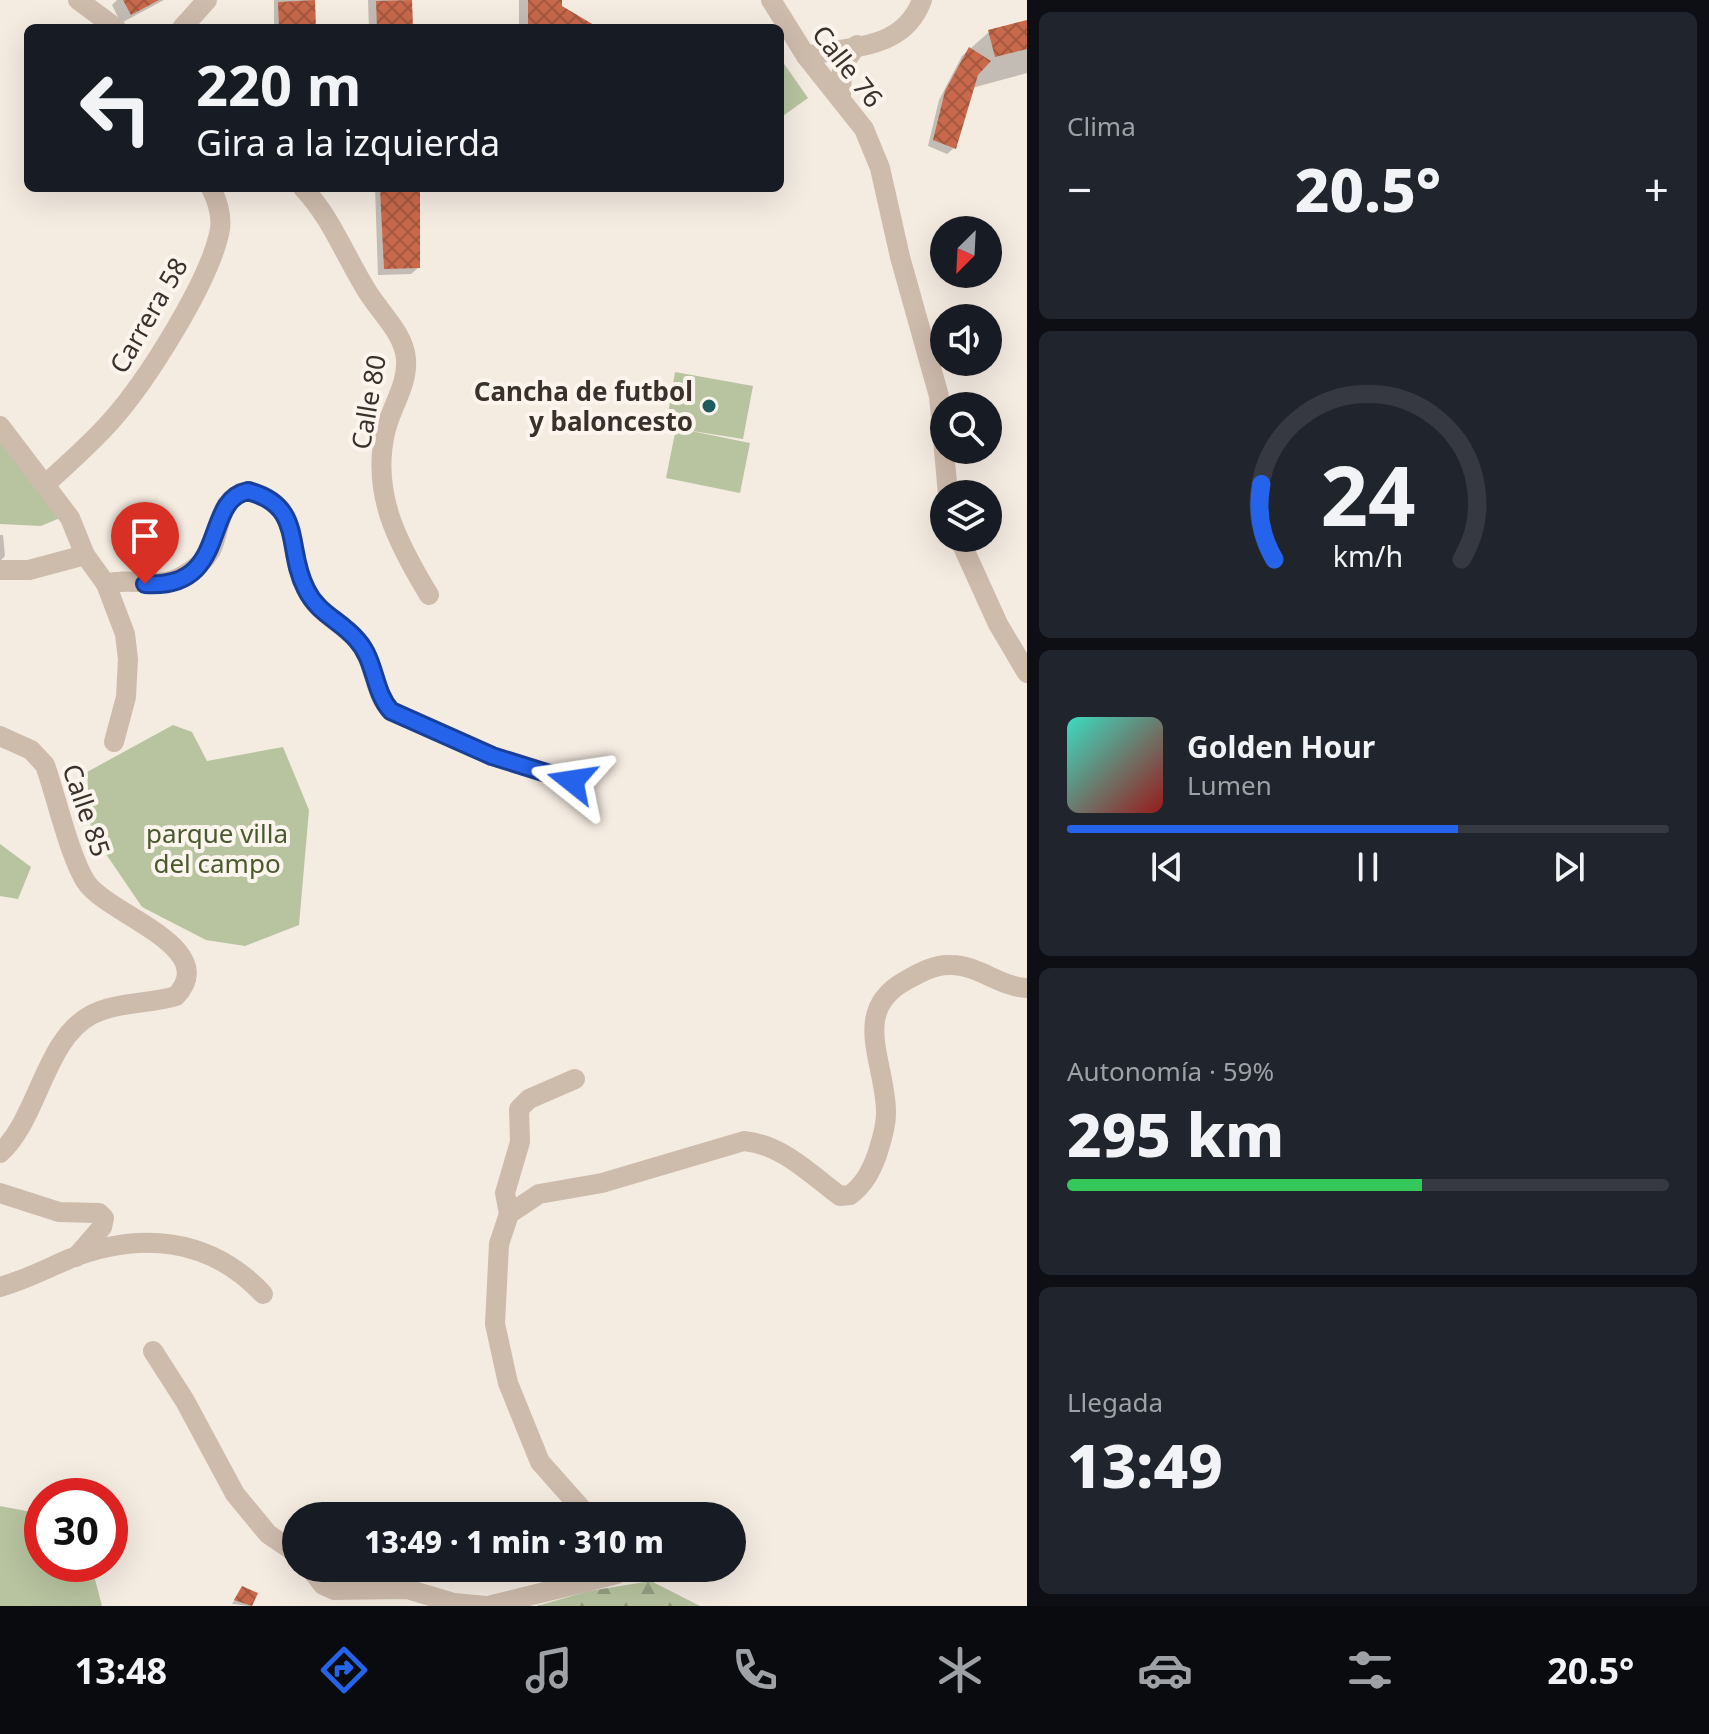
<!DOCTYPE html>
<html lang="es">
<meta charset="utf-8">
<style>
:root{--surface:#171b24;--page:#20242c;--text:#f1f3f6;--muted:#9ea1a6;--line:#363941;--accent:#2563eb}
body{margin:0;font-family:"Noto Sans",sans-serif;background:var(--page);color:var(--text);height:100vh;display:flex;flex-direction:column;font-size:30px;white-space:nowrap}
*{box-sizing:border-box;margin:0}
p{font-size:26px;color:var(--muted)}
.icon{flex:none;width:44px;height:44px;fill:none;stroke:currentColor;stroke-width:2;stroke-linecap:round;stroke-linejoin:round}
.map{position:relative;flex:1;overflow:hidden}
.panel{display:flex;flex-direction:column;gap:12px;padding:12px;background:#0d0f14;width:682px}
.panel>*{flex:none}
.banner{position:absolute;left:24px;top:24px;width:760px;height:168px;border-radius:12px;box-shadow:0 8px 32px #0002;background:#171b24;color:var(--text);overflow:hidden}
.needle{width:52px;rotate:204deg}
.controls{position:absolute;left:930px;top:216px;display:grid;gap:16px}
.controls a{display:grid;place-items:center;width:72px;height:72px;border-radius:50%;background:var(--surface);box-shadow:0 8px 32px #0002;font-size:40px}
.speed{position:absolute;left:24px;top:1478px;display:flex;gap:16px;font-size:40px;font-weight:700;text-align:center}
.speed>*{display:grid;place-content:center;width:104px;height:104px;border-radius:50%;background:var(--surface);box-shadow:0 8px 32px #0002;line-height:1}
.speed .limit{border:12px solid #d22;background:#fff;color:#111}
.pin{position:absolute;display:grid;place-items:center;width:68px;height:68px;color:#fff;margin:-82px -34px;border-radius:50% 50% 50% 0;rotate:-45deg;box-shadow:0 0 8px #0007}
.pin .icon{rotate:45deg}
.me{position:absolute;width:88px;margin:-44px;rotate:285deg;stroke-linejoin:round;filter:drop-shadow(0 0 6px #0008)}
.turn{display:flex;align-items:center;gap:28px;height:168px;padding:0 40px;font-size:36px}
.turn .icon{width:104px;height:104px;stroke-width:2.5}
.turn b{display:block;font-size:56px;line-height:68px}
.big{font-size:60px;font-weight:800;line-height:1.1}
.panel .tile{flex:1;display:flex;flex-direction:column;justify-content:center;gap:12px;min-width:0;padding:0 28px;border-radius:12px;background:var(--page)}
.panel .dial{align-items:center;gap:0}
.dial svg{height:208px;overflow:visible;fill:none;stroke:var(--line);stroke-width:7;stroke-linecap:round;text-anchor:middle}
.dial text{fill:var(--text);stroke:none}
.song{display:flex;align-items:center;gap:24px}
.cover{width:96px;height:96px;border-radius:12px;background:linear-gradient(135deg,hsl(170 70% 55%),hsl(0 70% 35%))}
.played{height:8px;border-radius:4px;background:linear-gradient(90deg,var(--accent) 65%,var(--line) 65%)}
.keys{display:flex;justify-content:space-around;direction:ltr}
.heat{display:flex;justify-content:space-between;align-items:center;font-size:44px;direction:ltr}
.charge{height:12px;border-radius:6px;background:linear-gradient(90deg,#34c759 59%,var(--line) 0)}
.trip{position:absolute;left:282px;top:1502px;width:464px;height:80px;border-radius:40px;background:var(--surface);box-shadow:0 8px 32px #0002;font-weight:800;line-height:80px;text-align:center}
.tabs{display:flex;height:128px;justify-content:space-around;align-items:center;background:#090b0e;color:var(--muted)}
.tabs .icon{width:56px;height:56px}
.tabs .current{color:var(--accent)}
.tabs b{font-size:36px;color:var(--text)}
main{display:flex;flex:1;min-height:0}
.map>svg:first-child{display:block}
</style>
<main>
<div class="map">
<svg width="1027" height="1606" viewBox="0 0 1027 1606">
<defs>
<pattern id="forest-firs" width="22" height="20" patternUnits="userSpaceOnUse" patternTransform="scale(2)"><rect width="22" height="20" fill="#b8c4a0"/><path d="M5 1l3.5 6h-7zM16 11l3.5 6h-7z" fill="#97a083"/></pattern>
<pattern id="building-cross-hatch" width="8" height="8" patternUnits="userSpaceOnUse" patternTransform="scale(2)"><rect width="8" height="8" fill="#c8694b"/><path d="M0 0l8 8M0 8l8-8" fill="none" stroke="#a4573f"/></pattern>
</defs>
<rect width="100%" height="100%" fill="#f4ebe1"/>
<g fill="#b8c4a0">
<polygon points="780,58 808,98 780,118"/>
<polygon points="675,372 753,386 743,439 686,430 750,443 740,493 666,478 676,428 666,426"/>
<polygon points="0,433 60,518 41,526 0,524"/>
<polygon points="173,725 192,732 207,761 283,747 309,810 299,925 245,946 206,940 142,907 91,832 87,772"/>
<polygon points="0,844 31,867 18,899 0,896"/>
<polygon points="0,1506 42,1514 42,1564 91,1564 102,1606 0,1606"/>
</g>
<polygon fill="url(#forest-firs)" points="651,1581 700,1606 537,1606 589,1591"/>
<g fill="#0003">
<polygon points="117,0 164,0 121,23 112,5"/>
<polygon points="274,0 314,0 313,28 274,28"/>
<polygon points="368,0 408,0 411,28 369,28"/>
<polygon points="519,0 560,0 560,8 595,28 519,28"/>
<polygon points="1027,22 1027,73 972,88 954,148 947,154 928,146 939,100 962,56 989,32"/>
<polygon points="375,188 416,188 418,268 411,274 378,275"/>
<polygon points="0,535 3,535 5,556 0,561"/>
<polygon points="242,1588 255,1594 250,1606 232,1604"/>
</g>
<g fill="url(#building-cross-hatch)">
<polygon points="123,0 159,0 131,15"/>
<polygon points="315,0 316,28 279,28 278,2"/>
<polygon points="412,0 413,28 377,28 376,1"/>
<polygon points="528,0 562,0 562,6 599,28 528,28"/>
<polygon points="1027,20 1027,49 995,57 988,30"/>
<polygon points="969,47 991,61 978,75 956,149 933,140 945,91"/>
<polygon points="380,188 420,188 420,268 384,269"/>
<polygon points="242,1586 258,1593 252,1606 234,1600"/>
</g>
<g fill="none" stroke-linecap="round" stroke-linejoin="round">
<g stroke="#cdbbac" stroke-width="20">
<polyline points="78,0 116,28"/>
<polyline points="771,0 806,56 864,129 880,168 900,257 939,396 948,494"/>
<polyline points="182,28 207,0"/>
<path d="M806,56C852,45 903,51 922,0"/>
<polyline points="841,96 842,66 857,45"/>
<path d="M303,188C330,216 344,253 364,286C377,310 404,332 406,359C408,384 392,406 386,429C370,492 398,544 429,595"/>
<polyline points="0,426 70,518 85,555 106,584 125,634 128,659 126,697 114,742"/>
<path d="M45,485C67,464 91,444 111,421C146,382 211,280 220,229C222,215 217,200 211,188"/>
<polyline points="959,538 998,624 1027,673"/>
<polyline points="0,570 29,570 85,555"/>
<path d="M106,584C133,576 158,591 184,575C195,569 205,560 211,550C222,527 217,498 248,491C305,506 285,549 306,589C319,616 340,620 357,640C376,661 372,691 391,711L492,756L572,781"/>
<path d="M0,736L31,750L45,765C56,796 70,858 86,882C108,915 222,947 176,996C150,1004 115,1002 91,1015C45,1039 38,1119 0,1153"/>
<polyline points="0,1193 59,1212 99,1213 104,1218 102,1227 76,1257"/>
<polyline points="509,1214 505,1193 520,1142 519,1109 529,1099 575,1079"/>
<path d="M0,1287C25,1280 46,1269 69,1259C139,1231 210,1237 263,1294"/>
<polyline points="153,1351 185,1401 235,1494 268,1534 296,1553"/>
<path d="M588,1516L540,1462L508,1383L495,1324L499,1244L509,1214L539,1194L602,1183L744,1141C783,1145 810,1174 840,1196L850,1195C864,1185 871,1171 877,1155C881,1142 886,1128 886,1114C887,1065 849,1012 905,981C919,973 935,964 951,965C978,965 1000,987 1027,988"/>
<polyline points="310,1568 323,1585 334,1590 407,1589 454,1603 486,1606"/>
<polyline points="488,1606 617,1574 621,1568"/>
</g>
</g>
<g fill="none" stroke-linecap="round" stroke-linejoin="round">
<g stroke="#184099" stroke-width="20">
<path id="route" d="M145,584C231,590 201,500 248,491C305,506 285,549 306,589C318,614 340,620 357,640C376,661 373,691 391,711L492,756L572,781"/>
</g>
<use href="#route" stroke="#2563eb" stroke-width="14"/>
</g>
<circle fill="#1f5a5e" stroke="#fbf5ee" stroke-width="3" cx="709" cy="406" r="8"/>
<g text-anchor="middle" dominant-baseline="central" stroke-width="8" stroke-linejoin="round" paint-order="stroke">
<g font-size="26" fill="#3b302b" stroke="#fbf5ee">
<text transform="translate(848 66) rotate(52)">Calle 76</text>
<text transform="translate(148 315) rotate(-60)">Carrera 58</text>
<text transform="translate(368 402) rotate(-80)">Calle 80</text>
<text transform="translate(87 810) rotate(71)">Calle 85</text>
</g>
<g font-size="26" font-weight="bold" fill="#3b302b" stroke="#fbf5ee" text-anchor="end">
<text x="693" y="391">Cancha de futbol<tspan x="693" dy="30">y baloncesto</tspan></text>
</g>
<g font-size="26" fill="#4a5a2e" stroke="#fbf5ee">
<text x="217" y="833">parque villa<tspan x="217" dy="30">del campo</tspan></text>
</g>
</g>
</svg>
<div class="controls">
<a><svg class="needle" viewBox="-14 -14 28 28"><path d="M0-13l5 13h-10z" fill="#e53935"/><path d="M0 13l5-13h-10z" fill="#9ea1a6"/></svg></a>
<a><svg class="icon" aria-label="sound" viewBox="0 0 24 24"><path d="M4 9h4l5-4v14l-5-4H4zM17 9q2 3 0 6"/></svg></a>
<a><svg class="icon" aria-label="search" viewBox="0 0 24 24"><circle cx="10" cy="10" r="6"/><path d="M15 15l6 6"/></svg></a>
<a><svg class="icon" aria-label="layers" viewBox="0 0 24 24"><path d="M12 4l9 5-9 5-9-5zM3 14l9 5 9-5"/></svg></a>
</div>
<div class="speed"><div class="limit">30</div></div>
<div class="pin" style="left:145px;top:584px;background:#d93025"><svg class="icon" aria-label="arrive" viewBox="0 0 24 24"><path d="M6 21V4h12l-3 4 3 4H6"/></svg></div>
<svg class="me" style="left:572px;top:781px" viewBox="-20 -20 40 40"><path d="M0-17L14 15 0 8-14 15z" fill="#2563eb" stroke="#fff" stroke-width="4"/></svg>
<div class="trip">13:49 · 1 min · 310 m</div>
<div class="banner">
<div class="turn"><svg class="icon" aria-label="left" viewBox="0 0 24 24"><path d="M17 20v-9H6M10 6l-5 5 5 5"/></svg><div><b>220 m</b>Gira a la izquierda</div></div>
</div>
</div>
<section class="panel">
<div class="tile"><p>Clima</p>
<div class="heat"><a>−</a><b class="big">20.5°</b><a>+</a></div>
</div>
<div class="tile dial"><svg viewBox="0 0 100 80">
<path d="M14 69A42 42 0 1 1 86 69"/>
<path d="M14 69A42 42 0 0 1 9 40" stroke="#2563eb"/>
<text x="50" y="56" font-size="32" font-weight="700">24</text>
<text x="50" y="72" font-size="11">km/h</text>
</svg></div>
<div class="tile">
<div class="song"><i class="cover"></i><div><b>Golden Hour</b><p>Lumen</p></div></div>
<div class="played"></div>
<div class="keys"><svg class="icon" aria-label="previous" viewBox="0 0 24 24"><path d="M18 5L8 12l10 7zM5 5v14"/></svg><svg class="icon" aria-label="pause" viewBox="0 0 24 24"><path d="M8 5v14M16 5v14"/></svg><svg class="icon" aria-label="next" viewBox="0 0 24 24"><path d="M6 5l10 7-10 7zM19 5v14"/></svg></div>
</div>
<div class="tile"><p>Autonomía · 59%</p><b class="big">295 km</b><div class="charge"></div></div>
<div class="tile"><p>Llegada</p><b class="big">13:49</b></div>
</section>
</main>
<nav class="tabs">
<b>13:48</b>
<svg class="icon current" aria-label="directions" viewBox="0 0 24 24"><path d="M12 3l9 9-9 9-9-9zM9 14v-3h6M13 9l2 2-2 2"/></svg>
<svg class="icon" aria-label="music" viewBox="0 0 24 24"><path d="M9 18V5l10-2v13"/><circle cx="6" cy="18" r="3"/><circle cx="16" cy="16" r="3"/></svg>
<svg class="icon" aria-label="phone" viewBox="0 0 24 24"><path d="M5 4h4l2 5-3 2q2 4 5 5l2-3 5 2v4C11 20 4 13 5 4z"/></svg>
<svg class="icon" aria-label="climate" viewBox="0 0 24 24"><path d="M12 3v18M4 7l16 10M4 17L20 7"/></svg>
<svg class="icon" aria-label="car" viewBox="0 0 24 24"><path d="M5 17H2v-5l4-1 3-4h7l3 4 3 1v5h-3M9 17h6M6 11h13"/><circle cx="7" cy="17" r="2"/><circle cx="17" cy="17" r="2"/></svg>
<svg class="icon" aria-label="filters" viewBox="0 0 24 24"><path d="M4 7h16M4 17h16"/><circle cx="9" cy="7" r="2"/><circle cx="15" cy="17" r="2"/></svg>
<b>20.5°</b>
</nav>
